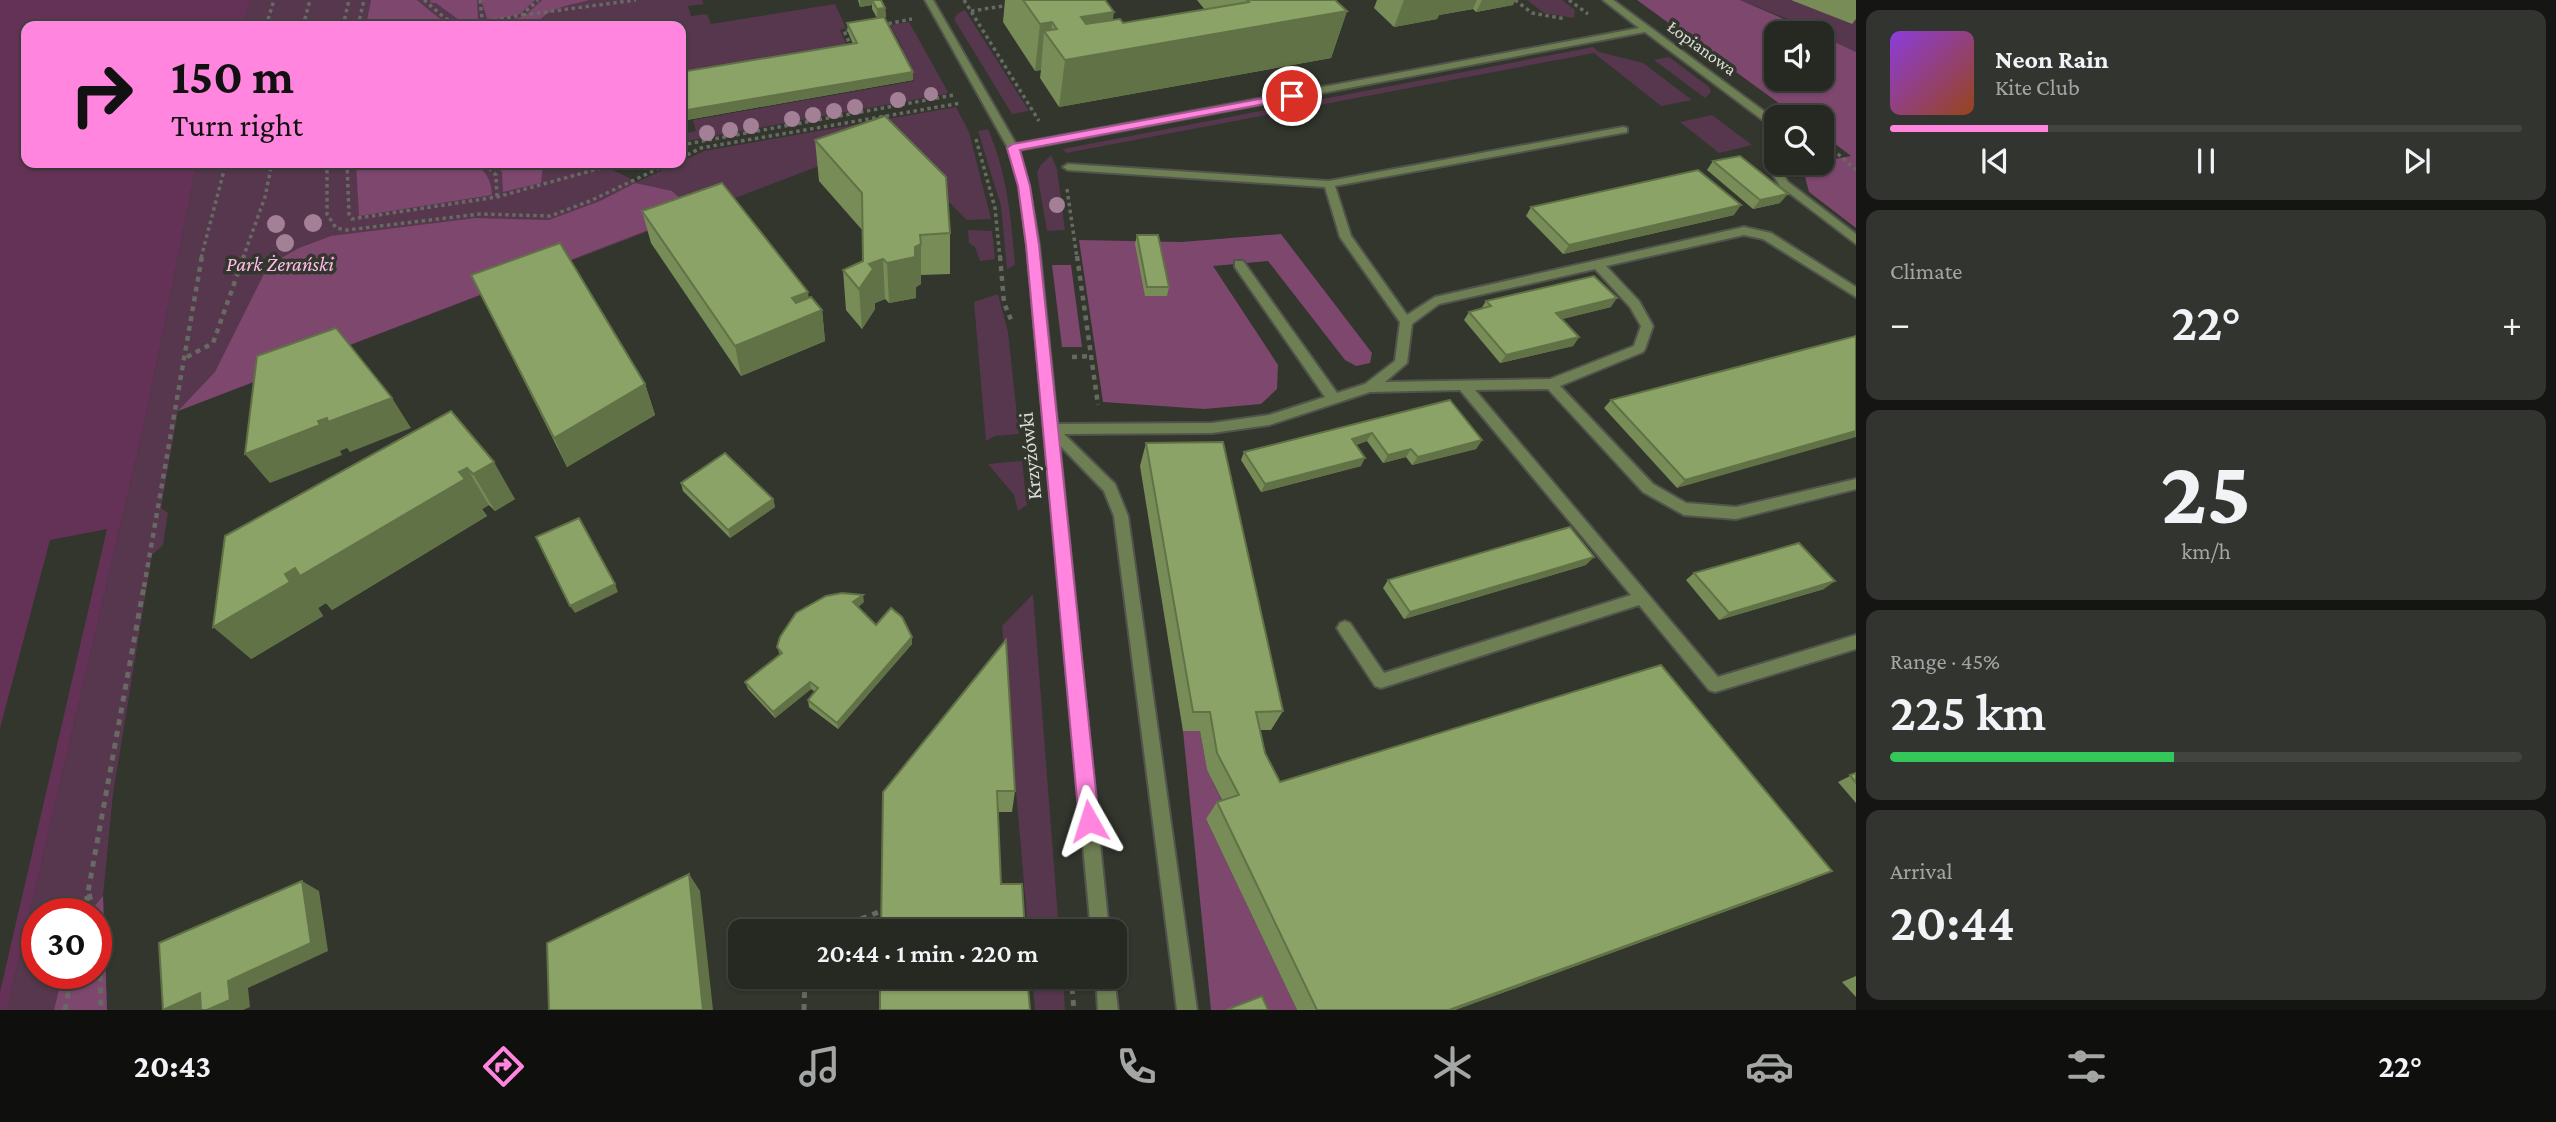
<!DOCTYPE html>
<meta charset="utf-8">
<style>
:root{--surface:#262822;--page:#32342f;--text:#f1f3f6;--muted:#a4a6a5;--line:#424440;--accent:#ff85de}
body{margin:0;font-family:"Crimson Pro",serif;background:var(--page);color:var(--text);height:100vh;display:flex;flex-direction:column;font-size:26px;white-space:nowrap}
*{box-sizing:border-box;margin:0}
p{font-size:23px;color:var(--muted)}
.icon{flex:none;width:38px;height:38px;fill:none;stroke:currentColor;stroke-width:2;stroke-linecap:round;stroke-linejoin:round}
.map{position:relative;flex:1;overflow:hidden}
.side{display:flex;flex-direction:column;gap:10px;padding:10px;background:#151613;width:700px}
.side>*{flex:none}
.top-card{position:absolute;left:21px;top:21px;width:665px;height:147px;border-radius:14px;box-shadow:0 2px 5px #0004,0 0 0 2px var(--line);background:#ff85de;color:#111;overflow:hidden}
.tools{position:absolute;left:1764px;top:21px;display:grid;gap:14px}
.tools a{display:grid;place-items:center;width:70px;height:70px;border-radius:14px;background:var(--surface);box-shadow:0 2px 5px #0004,0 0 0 2px var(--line);font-size:35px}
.speed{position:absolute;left:21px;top:898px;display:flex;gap:14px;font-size:35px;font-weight:700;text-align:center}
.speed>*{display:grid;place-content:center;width:91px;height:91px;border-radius:50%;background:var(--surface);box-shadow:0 2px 5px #0004,0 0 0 2px var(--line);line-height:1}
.speed .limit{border:10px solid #d22;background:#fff;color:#111}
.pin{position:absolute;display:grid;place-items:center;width:60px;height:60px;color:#fff;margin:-30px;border:4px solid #fff;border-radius:50%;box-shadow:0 2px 7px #0007}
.me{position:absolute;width:77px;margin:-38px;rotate:354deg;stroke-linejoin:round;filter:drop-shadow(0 0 5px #0008)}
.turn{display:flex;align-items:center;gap:24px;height:147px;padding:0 35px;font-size:32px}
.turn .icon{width:91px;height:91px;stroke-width:2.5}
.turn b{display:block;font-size:49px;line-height:60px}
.big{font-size:52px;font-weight:600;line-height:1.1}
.side .tile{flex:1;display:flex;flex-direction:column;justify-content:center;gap:10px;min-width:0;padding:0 24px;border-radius:14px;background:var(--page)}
.side .dial{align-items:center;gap:0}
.dial b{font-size:91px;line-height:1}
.song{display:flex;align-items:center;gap:21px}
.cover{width:84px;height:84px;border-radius:10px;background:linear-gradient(135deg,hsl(270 70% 55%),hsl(20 70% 35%))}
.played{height:7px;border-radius:4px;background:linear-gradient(90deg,var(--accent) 25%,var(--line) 25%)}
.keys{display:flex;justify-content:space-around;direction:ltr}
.heat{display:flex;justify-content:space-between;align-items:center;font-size:38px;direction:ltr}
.charge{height:10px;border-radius:5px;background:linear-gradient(90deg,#34c759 45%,var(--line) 0)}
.trip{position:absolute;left:728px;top:919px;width:399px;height:70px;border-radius:14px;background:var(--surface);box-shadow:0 2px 5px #0004,0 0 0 2px var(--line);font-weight:600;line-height:70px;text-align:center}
.tabs{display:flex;height:112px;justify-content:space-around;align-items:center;background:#0f100e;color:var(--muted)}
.tabs .icon{width:49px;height:49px}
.tabs .on{color:var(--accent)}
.tabs b{font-size:32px;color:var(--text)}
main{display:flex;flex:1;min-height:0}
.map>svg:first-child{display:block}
</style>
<main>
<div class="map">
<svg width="1856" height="1010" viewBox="0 0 1856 1010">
<rect width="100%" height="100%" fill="#32362d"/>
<g fill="#56374d" fill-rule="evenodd">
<polygon points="251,0 702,0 704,4 688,6 691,16 707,14 711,24 835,4 846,28 840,30 848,48 681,76 681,26 242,26"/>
<polygon points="1527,0 1562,0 1575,10 1574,18 1544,13"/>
<polygon points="1740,0 1793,0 1851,24 1856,19 1856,52 1822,36 1822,33"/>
<polygon points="965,10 1029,111 1012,114 954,19 957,14"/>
<polygon points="909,22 948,92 946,94 681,142 681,134 696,131 693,120 914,81 899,50 903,49 890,25"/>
<polygon points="1593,47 1599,52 1643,63 1692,100 1661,106 1594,53 1066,153 1063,149"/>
<polygon points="1669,57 1709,87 1711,92 1705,98 1654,60"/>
<path d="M956,107L969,132L991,219L967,220L887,140L178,411L161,508L168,513L163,545L152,555L113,794L103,896L107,1010H7L145,421L197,163H607L603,165L637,182L704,151ZM37,914H96V973H37Z"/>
<polygon points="1712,115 1752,145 1719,153 1680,122"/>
<path d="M988,129C1007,173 1011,217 1015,265L1007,269L1001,206L978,131Z"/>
<polygon points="1051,155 1057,169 1065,230 1047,231 1037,173 1040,166"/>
<polygon points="968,230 992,231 995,259 980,261 975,247 969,243"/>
<polygon points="998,294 1008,332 1019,434 995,436 986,441 974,302"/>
<polygon points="1022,461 1027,505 1018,511 1014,495 988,464"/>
<polygon points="1033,594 1059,931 1028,931 1002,626"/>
<polygon points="1032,977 1063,977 1065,1010 1035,1010"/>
</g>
<g fill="#7d476e">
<path d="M371,0H417C443,21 440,23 474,26H366Z"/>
<polygon points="430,0 477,0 478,19 459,20 436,3 431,3"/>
<polygon points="481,0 535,0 520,14 488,21"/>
<path d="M542,0H589C571,5 545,8 536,26H489L525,16Z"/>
<polygon points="1637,0 1740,0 1816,33 1776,33 1776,79 1822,79 1822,36 1856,52 1856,228 1809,192 1802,165 1851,156 1822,134 1822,117 1798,117"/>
<path d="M356,163H474C486,172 491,179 492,195L359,216Z"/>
<polygon points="491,163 543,163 541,183 503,192 502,172"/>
<polygon points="635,183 672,191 695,212 178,411 215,372 264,274 283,257 299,248 331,236 475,218 549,220 600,201"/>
<polygon points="1281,234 1372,353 1370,363 1356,366 1345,360 1268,261 1213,266 1278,365 1277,389 1261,404 1204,409 1103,402 1079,240 1181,242"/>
<polygon points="1052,265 1071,265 1082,347 1062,347"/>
<polygon points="1183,731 1200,731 1207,770 1227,811 1206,819 1297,1010 1211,1010"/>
<polygon points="103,896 107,1010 54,1010 63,973 96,973 96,914 89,913"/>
</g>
<polygon fill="#653257" points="0,0 251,0 242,26 26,26 26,163 197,163 145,421 7,1010 0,1010"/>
<polygon fill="#32362d" points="107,529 0,992 0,728 50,540"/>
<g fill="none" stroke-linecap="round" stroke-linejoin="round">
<g stroke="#50544c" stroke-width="4">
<path id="lane" d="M1623,127L1627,128V132L1335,186L1351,236L1407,315L1435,297L1744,227L1771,233L1856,287V297L1763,239L1744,235L1606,266L1639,301L1653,326L1645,349L1643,352L1560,386L1653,484L1686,503L1736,507L1856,479V489L1736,519L1684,515L1643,492L1548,389L1475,390L1718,677L1856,635V649L1715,692L1709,690L1639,605L1381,688L1375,686L1340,633L1337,628L1340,623L1345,621L1350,623L1384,673L1631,595L1460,390L1370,392L1269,425L1212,433L1064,434L1115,484L1128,516L1197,1010H1177L1114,516L1104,491L1044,429L1051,424L1212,423L1269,415L1325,397L1235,267V261H1243L1337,393L1365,384L1395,361L1400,322L1340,237L1325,187L1068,170L1063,167L1068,164L1329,181ZM1595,269L1630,307L1641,326L1634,346L1550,379L1385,382L1407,363L1412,324L1439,304Z"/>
</g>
<g stroke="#50544c" stroke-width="4">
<g id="street">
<polygon points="925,0 933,0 1016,144 1639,28 1603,0 1613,0 1776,120 1776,128 1772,127 1645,32 1019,150 1029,186 1039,245 1109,931 1091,931 1027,245 1019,186 1008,148"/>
<polygon points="1776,150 1776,163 1781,163 1780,170 1788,182 1856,234 1856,244 1780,186 1770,170 1771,153"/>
<polygon points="1096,976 1114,976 1118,1010 1098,1010"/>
</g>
</g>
<g stroke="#666a62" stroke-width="3.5" stroke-dasharray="3.5 3.5" stroke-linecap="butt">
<polyline points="424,0 446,19 459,22 483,22 522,15 538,0"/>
<polyline points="480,0 483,26"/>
<polyline points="964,0 1039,121"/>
<polyline points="1515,0 1532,13 1566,19"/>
<polyline points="1569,0 1588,14"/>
<polyline points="971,11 1010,5"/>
<polyline points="523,15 636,0"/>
<polyline points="266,26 274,0"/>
<polyline points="303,26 310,0"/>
<polyline points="343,26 349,0"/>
<polyline points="358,26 364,0"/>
<polyline points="888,28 886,24 912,19"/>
<polyline points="850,30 844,31 852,48"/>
<polyline points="976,139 995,208 1000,258"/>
<polyline points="1822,140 1856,170"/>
<polyline points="681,145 954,95"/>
<polyline points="681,158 701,148 961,103"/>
<polyline points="327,163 327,214 336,228 347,230 480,214 550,216 590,201 670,163"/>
<polyline points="347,163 349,214 352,219 497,197 619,163"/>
<polyline points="484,163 496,175 497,197"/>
<polyline points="1067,189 1077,258"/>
<polyline points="201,258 226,163"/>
<polyline points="243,258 265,197 272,163"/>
</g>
<g stroke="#666a62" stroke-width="4.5" stroke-dasharray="5 5" stroke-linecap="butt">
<polyline points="1000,256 1004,303 1012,322"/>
<polyline points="1077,256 1098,405"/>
<polyline points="187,357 213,343 244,256"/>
<polyline points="1072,357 1092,356"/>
<polyline points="144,587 202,256"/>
</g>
<g stroke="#666a62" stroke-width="5" stroke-dasharray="6 6" stroke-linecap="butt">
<polyline points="89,894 95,914"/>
<polyline points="84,914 144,586"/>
<polyline points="96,916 99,924 101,1010"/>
<polyline points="841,931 848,924 884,910"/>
<polyline points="1071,976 1074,1010"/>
<polyline points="65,1010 72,973"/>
<polyline points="804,1010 805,976"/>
</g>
<use href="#lane" fill="#6e7f53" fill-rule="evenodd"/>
<use href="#street" fill="#6e7f53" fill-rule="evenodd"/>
</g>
<g fill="#a38095">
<circle cx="931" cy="94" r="7"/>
<circle cx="898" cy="100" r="8"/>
<circle cx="855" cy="107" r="8"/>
<circle cx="834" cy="111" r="8"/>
<circle cx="813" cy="115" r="8"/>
<circle cx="792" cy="119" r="8"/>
<circle cx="751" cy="126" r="8"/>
<circle cx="730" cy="130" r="8"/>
<circle cx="707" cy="133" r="8"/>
<circle cx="1057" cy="205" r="8"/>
<circle cx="313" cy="223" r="9"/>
<circle cx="276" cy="224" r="9"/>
<circle cx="285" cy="243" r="9"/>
</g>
<g fill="#788c58">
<polygon points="858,0 881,0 885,8 886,17 877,18 872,9 872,5 860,7"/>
<polygon points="1005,0 1105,0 1113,20 1123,23 1205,10 1197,0 1335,0 1347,11 1331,58 1059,107 1040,78 1041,70 1035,71 1003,22"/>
<polygon points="1377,0 1515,0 1513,5 1476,12 1473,9 1439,15 1437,19 1394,27 1374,8"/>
<polygon points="1791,0 1856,0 1856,19 1852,24"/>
<polygon points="847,23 913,72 913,80 681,121 681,72 853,44 848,32"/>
<polygon points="815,140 950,233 950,274 921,275 921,284 916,287 916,298 889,303 885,299 875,303 875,309 862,329 846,310 843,270 863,261 863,231 819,181"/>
<polygon points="1713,161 1780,203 1753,209 1707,170"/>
<polygon points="1531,207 1734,215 1563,254 1526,216"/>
<polygon points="642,211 808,298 822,310 825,341 741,376 651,243"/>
<polygon points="1137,235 1169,287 1167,296 1145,296 1135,244"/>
<polygon points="471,275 645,384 655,415 567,467"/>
<polygon points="1486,301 1611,307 1562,319 1579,337 1573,346 1500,363 1464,320 1469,312 1481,309"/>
<polygon points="1856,336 1677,488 1604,408 1611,400"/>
<polygon points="1450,400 1482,440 1476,449 1412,465 1406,457 1383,463 1367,441 1356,445 1361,466 1261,492 1241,460 1244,452"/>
<polygon points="451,411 515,499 495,511 489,505 482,509 487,516 332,610 326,603 318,608 323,616 251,659"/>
<polygon points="1146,443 1283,711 1271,730 1260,730 1265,753 1280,782 1832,871 1798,885 1455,1010 1297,1010 1206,819 1217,802 1222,800 1207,770 1200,731 1183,731 1140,466"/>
<polygon points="681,483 773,499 775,507 730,538 683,491"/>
<polygon points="1586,565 1404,619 1383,588 1388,580"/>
<polygon points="1694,573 1824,589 1719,620 1686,580"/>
<polygon points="864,602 858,607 876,625 912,644 838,729 809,707 808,700 815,692 811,689 775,718 748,689 745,682 780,655 777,647"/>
<polygon points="1856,773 1856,803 1838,782"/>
<polygon points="1015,791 1012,812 998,812 1001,884 1025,931 883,792"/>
<polygon points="1856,976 1856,997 1842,982"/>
</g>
<g fill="#617247">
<polygon points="860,0 879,0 872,0 872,5 860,7"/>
<polygon points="1404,0 1477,0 1473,9 1439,15 1437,19 1394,27"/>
<polygon points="1482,0 1515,0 1513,5 1476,12"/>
<polygon points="885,8 886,17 877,18 877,9"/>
<polygon points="1347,11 1331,58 1059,107 1065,60 1081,17 1114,12 1108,53"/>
<polygon points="1052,22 1051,40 1044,31 1041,70 1035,71 1040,24"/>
<polygon points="913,72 913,80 681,121 681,111"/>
<polygon points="1788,194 1780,203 1753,209 1760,200"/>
<polygon points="1741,205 1734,215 1563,254 1569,245"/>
<polygon points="921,244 921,284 916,287 916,298 889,303 887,263 915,247"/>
<polygon points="883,259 885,299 875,303 875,309 862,329 859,289 869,264"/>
<polygon points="808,292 811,315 822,310 825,341 741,376 735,346 792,298"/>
<polygon points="1617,298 1611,307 1550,322 1556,313"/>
<polygon points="1579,337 1573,346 1500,363 1506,355"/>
<polygon points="645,384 655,415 567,467 554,438"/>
<polygon points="392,398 411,428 350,452 347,448 340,451 342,455 270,483 245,454 318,421"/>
<polygon points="1856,431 1856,437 1677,488 1685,480"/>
<polygon points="1372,433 1367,441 1347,447 1352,439"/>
<polygon points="1482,440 1476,449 1412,465 1418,457"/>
<polygon points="1411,449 1406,457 1383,463 1388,455"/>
<polygon points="1365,458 1361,466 1261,492 1265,484"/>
<polygon points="494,462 515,499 495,511 473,474"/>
<polygon points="467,468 489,505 482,509 487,516 332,610 326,603 318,608 323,616 251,659 213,627 285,574"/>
<polygon points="773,499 775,507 730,538 728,530"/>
<polygon points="1594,557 1586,565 1404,619 1410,612"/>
<polygon points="1835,581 1824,589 1719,620 1729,613"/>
<polygon points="615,584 618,592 575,613 570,606"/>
<polygon points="863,595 864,602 854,610 853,602"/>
<polygon points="912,637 912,644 838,729 837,723"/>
<polygon points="810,682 811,689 775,718 773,712"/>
<polygon points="1832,871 1798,885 1455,1010 1449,1010"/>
<polygon points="689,874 700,891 713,1010 703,1010"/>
<polygon points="302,881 319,891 328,951 248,988 250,1007 243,1010 207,1010"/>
<polygon points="200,993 220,1001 200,1010 164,1010"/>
</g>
<g fill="#8ba366" stroke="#617247" stroke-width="2">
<polygon points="872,0 881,0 885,8 877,9"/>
<polygon points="1023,0 1105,0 1114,12 1081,17 1086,24 1120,19 1123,23 1249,2 1247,0 1335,0 1347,11 1065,60 1044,31 1057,29 1052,22 1040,24"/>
<polygon points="884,17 913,72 681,111 681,72 857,43 847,23"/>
<polygon points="640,24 642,26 624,26"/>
<polygon points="885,116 946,177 950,233 920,235 921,244 915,247 915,257 887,263 883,259 869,264 873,269 859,289 843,270 863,261 862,193 815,140"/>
<polygon points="1740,156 1788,194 1760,200 1713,161"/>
<polygon points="1698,170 1741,205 1569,245 1531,207"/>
<polygon points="722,183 808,292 792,298 796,303 811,297 822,310 735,346 642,211"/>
<polygon points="1137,235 1158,235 1169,287 1147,287"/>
<polygon points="560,243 645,384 554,438 471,275"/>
<polygon points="1594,276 1617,298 1556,313 1579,337 1506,355 1469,312 1491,306 1486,301"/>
<polygon points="336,328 392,398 328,422 327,418 318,421 320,425 245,454 257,356"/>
<polygon points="1856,336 1856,431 1685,480 1611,400"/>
<polygon points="1450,400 1482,440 1418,457 1411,449 1388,455 1372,433 1352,439 1365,458 1265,484 1244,452"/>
<polygon points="451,411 494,462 473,474 467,468 459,472 465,479 300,576 295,568 285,574 290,582 213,627 225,536"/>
<polygon points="1223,442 1283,711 1256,712 1265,753 1280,782 1661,665 1832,871 1449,1010 1317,1010 1217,802 1239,795 1217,753 1210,712 1193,712 1146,443"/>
<polygon points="725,453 773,499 728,530 681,483"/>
<polygon points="579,518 615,584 570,606 536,537"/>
<polygon points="1570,527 1594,557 1410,612 1388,580"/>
<polygon points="1799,543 1835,581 1729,613 1694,573"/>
<polygon points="842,593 863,595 853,602 876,625 891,608 902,617 912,637 837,723 808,700 818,688 810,682 773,712 745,682 782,653 777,647 780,637 796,613 826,596"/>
<polygon points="1006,640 1015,791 997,791 1001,884 1022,884 1025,931 881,931 883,792"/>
<polygon points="1856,773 1856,783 1850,775"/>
<polygon points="689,874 703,1010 549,1010 547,943"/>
<polygon points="302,881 311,943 228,981 230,1000 207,1010 201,1010 200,993 163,1010 159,943"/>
<polygon points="880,976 1027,976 1030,1010 880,1010"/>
<polygon points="1262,996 1268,1010 1226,1010"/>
</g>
<polygon fill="#ff85de" stroke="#a65690" stroke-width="2" points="1292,93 1298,96 1296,98 1020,150 1030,186 1039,245 1099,821 1096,828 1089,831 1082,828 1079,821 1026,245 1018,186 1007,148 1013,144"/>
<g text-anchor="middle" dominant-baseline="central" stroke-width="7" stroke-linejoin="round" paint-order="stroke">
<g font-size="18" fill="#dbded8" stroke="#32362d">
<text transform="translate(1702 48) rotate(36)">Łopianowa</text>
</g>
<g font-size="21" font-style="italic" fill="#ffbdea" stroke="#32362d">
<text x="280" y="264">Park Żerański</text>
</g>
<g font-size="21" fill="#dbded8" stroke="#32362d">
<text transform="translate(1030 456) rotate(-96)">Krzyżówki</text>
</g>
</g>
</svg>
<div class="tools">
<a><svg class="icon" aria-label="sound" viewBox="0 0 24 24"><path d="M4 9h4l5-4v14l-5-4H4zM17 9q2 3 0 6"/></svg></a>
<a><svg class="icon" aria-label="search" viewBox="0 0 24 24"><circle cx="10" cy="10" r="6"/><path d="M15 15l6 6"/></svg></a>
</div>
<div class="speed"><div class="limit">30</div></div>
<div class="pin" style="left:1292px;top:96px;background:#d93025"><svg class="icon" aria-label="arrive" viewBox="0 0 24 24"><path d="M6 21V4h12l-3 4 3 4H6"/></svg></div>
<svg class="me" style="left:1089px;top:821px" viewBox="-20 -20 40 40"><path d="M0-17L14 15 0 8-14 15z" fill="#ff85de" stroke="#fff" stroke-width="4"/></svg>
<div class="trip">20:44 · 1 min · 220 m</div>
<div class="top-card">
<div class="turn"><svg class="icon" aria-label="right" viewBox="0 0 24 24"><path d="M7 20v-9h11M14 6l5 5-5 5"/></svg><div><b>150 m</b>Turn right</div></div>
</div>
</div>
<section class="side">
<div class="tile">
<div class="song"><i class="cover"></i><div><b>Neon Rain</b><p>Kite Club</p></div></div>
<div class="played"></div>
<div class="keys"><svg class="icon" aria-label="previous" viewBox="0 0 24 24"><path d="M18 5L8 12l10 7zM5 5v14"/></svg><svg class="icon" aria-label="pause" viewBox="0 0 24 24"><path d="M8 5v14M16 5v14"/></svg><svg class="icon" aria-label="next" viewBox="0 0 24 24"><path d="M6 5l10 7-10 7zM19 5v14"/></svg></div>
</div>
<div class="tile"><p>Climate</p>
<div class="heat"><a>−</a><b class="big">22°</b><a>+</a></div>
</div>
<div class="tile dial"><b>25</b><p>km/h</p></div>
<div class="tile"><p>Range · 45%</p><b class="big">225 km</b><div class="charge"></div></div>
<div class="tile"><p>Arrival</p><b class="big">20:44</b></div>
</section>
</main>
<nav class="tabs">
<b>20:43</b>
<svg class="icon on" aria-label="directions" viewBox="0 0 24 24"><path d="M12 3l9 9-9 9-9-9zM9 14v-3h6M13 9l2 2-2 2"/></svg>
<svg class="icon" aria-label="music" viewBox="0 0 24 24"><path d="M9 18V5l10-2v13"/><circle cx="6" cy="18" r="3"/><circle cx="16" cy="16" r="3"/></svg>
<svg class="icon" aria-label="phone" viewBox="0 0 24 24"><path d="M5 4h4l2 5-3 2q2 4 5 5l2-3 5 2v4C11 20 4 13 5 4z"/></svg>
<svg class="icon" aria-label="climate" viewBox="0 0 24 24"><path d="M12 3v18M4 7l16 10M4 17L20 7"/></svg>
<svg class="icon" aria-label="car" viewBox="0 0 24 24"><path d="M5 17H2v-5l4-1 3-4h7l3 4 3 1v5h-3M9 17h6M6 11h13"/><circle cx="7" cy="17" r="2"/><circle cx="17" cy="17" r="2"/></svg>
<svg class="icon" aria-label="filters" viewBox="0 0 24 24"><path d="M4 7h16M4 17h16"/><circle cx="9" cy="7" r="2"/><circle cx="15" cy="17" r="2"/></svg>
<b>22°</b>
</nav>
